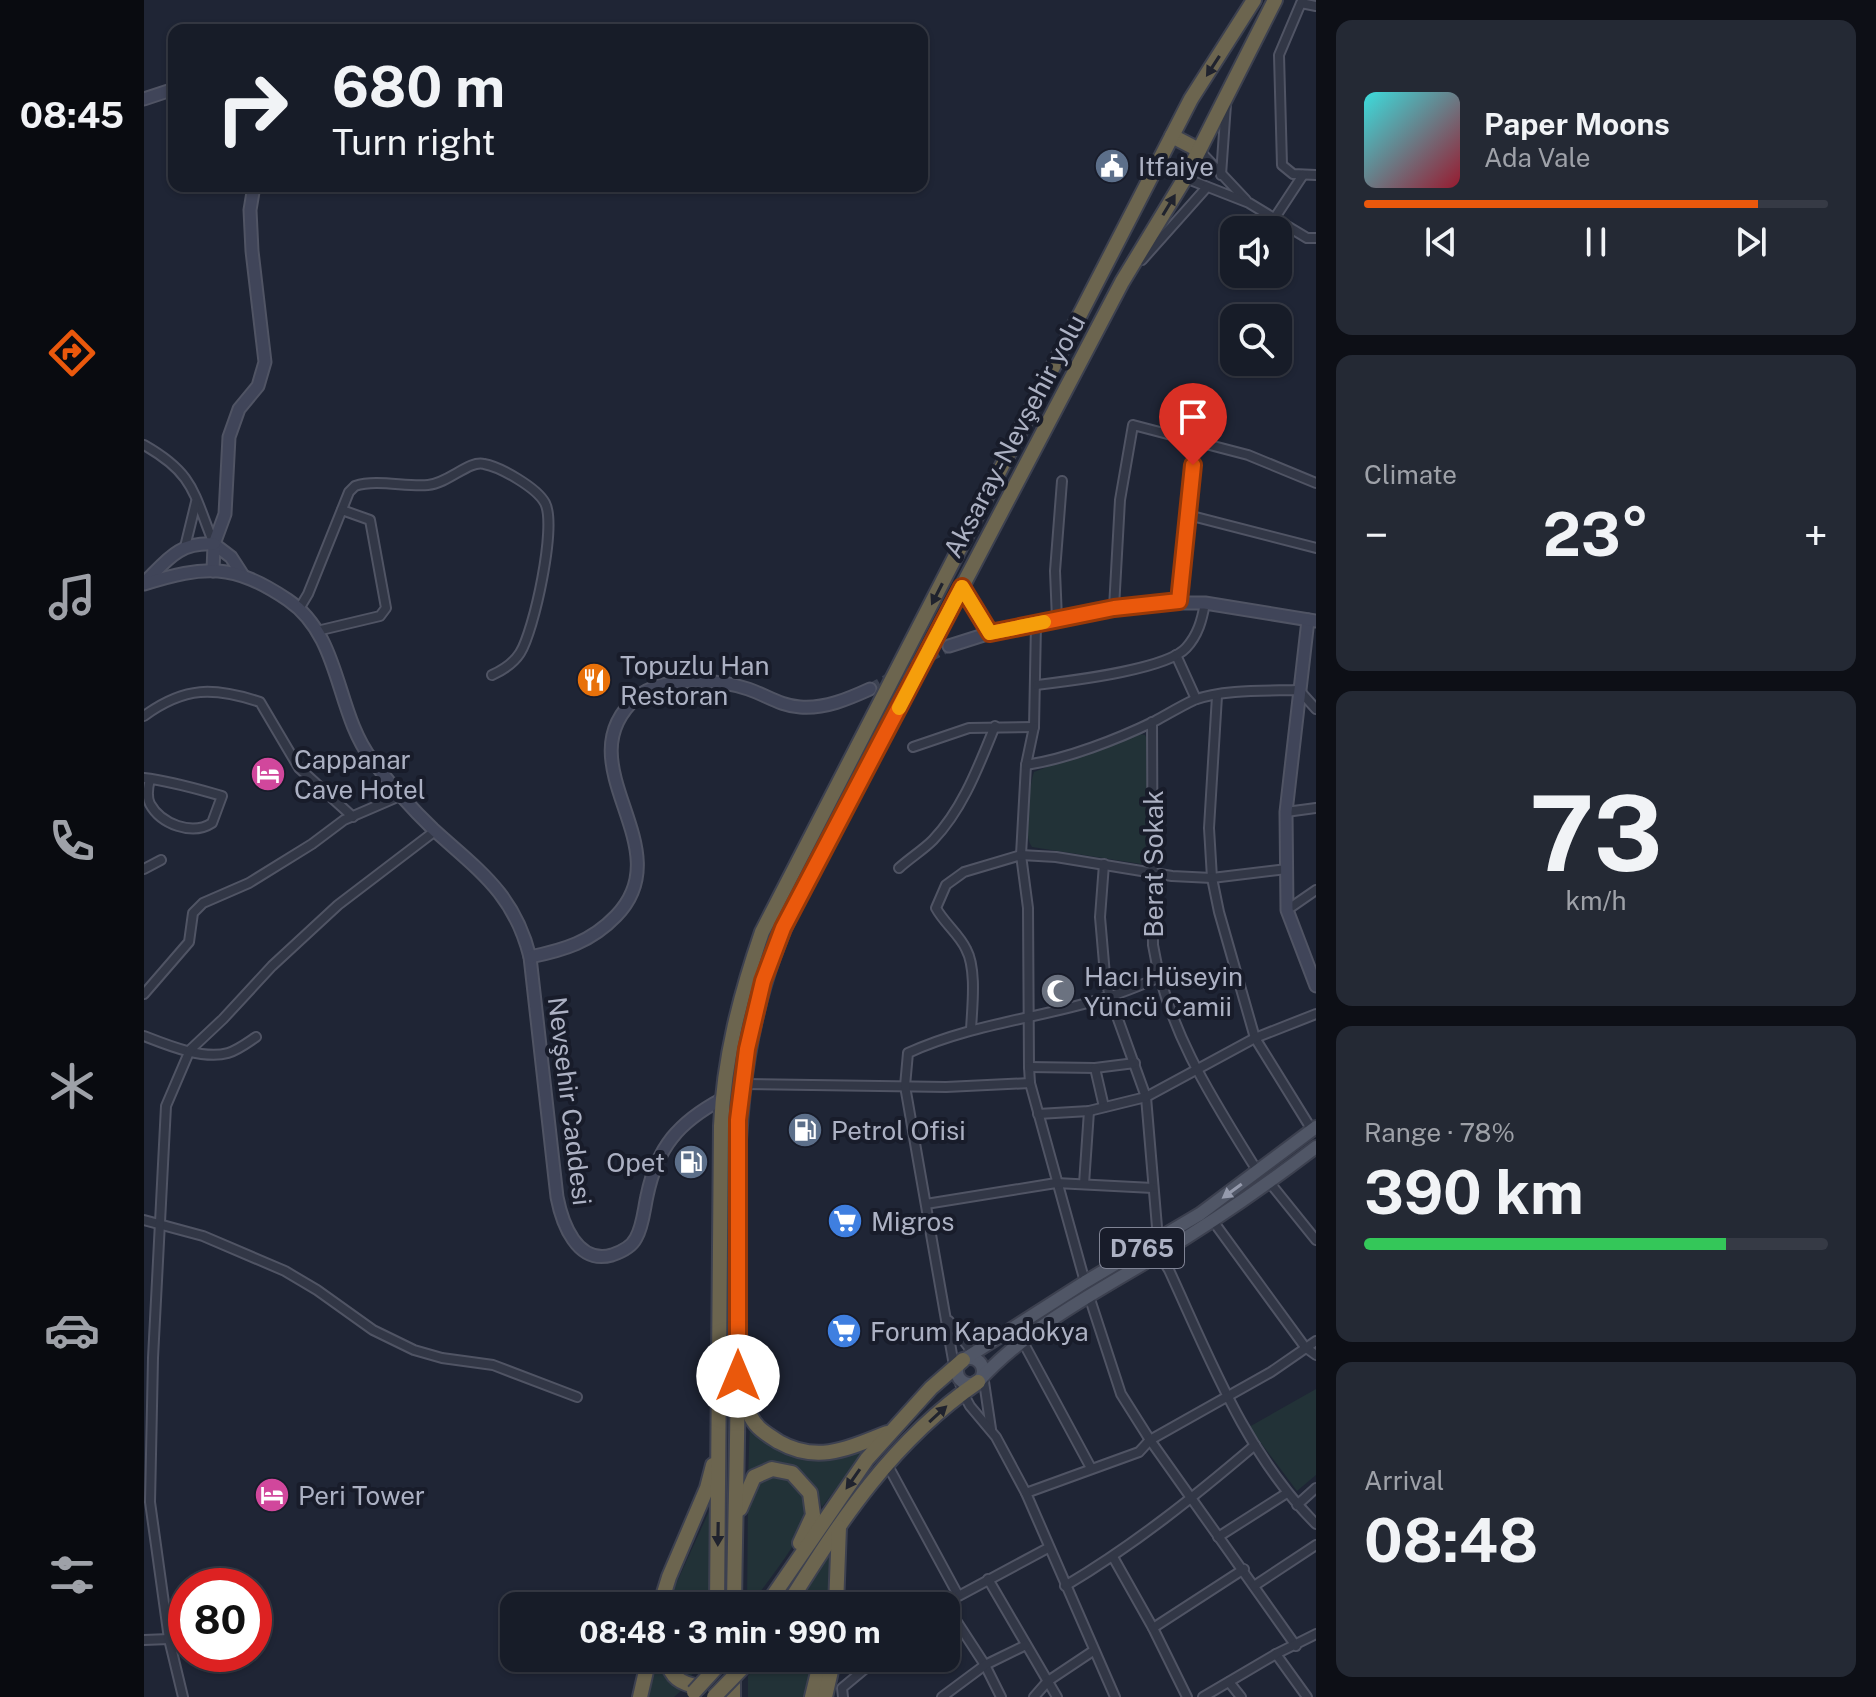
<!DOCTYPE html>
<meta charset="utf-8">
<style>
:root{--surface:#171c28;--page:#242934;--text:#f1f3f6;--muted:#9ea1a8;--line:#363a45;--accent:#ea580c}
body{margin:0;font-family:"Public Sans",sans-serif;background:var(--page);color:var(--text);height:100vh;display:flex;flex-direction:column;font-size:30px;white-space:nowrap}
*{box-sizing:border-box;margin:0}
p{font-size:26px;color:var(--muted)}
.icon{flex:none;width:44px;height:44px;fill:none;stroke:currentColor;stroke-width:2;stroke-linecap:round;stroke-linejoin:round}
.map{position:relative;flex:1;overflow:hidden}
.side{display:flex;flex-direction:column;gap:20px;padding:20px;background:#0d0f16;width:560px}
.side>*{flex:none}
.hud{position:absolute;left:24px;top:24px;width:760px;height:168px;border-radius:16px;box-shadow:0 2px 6px #0004,0 0 0 2px var(--line);background:#171c28;color:var(--text);overflow:hidden}
.fabs{position:absolute;left:1076px;top:216px;display:grid;gap:16px}
.fabs a{display:grid;place-items:center;width:72px;height:72px;border-radius:16px;background:var(--surface);box-shadow:0 2px 6px #0004,0 0 0 2px var(--line);font-size:40px}
.speed{position:absolute;left:24px;top:1568px;display:flex;gap:16px;font-size:40px;font-weight:700;text-align:center}
.speed>*{display:grid;place-content:center;width:104px;height:104px;border-radius:50%;background:var(--surface);box-shadow:0 2px 6px #0004,0 0 0 2px var(--line);line-height:1}
.speed .limit{border:12px solid #d22;background:#fff;color:#111}
.pin{position:absolute;display:grid;place-items:center;width:68px;height:68px;color:#fff;margin:-82px -34px;border-radius:50% 50% 50% 0;rotate:-45deg;box-shadow:0 0 8px #0007}
.pin .icon{rotate:45deg}
.me{position:absolute;width:88px;margin:-44px;rotate:0deg;stroke-linejoin:round;filter:drop-shadow(0 0 6px #0008)}
.turn{display:flex;align-items:center;gap:28px;height:168px;padding:0 32px;font-size:36px}
.turn .icon{width:104px;height:104px;stroke-width:2.5}
.turn b{display:block;font-size:56px;line-height:68px}
.big{font-size:60px;font-weight:700;line-height:1.1}
.side .card{flex:1;display:flex;flex-direction:column;justify-content:center;gap:12px;min-width:0;padding:0 28px;border-radius:16px;background:var(--page)}
.side .dial{align-items:center;gap:0}
.dial b{font-size:104px;line-height:1}
.song{display:flex;align-items:center;gap:24px}
.cover{width:96px;height:96px;border-radius:12px;background:linear-gradient(135deg,hsl(180 70% 55%),hsl(350 70% 35%))}
.played{height:8px;border-radius:4px;background:linear-gradient(90deg,var(--accent) 85%,var(--line) 85%)}
.keys{display:flex;justify-content:space-around;direction:ltr}
.heat{display:flex;justify-content:space-between;align-items:center;font-size:44px;direction:ltr}
.charge{height:12px;border-radius:6px;background:linear-gradient(90deg,#34c759 78%,var(--line) 0)}
.trip{position:absolute;left:356px;top:1592px;width:460px;height:80px;border-radius:16px;background:var(--surface);box-shadow:0 2px 6px #0004,0 0 0 2px var(--line);font-weight:700;line-height:80px;text-align:center}
main{display:flex;flex:1;min-height:0}
.tabs{display:flex;flex-direction:column;width:144px;justify-content:space-around;align-items:center;background:#090b10;color:var(--muted)}
.tabs .icon{width:56px;height:56px}
.tabs .active{color:var(--accent)}
.tabs b{font-size:36px;color:var(--text)}
.map>svg:first-child{display:block}
</style>
<main>
<nav class="tabs">
<b>08:45</b>
<svg class="icon active" aria-label="directions" viewBox="0 0 24 24"><path d="M12 3l9 9-9 9-9-9zM9 14v-3h6M13 9l2 2-2 2"/></svg>
<svg class="icon" aria-label="music" viewBox="0 0 24 24"><path d="M9 18V5l10-2v13"/><circle cx="6" cy="18" r="3"/><circle cx="16" cy="16" r="3"/></svg>
<svg class="icon" aria-label="phone" viewBox="0 0 24 24"><path d="M5 4h4l2 5-3 2q2 4 5 5l2-3 5 2v4C11 20 4 13 5 4z"/></svg>
<svg class="icon" aria-label="climate" viewBox="0 0 24 24"><path d="M12 3v18M4 7l16 10M4 17L20 7"/></svg>
<svg class="icon" aria-label="car" viewBox="0 0 24 24"><path d="M5 17H2v-5l4-1 3-4h7l3 4 3 1v5h-3M9 17h6M6 11h13"/><circle cx="7" cy="17" r="2"/><circle cx="17" cy="17" r="2"/></svg>
<svg class="icon" aria-label="filters" viewBox="0 0 24 24"><path d="M4 7h16M4 17h16"/><circle cx="9" cy="7" r="2"/><circle cx="15" cy="17" r="2"/></svg>
</nav>
<div class="map">
<svg width="1172" height="1697" viewBox="0 0 1172 1697">
<rect width="100%" height="100%" fill="#1f2535"/>
<g fill="#223237">
<path d="M990,733L1001,735L1004,741L1002,857L997,864L888,847C878,835 885,787 890,772Z"/>
<polygon points="1172,1389 1172,1475 1153,1491 1105,1427"/>
<polygon points="606,1421 681,1457 720,1452 678,1507 671,1487 649,1467 604,1479"/>
<path d="M635,1473C651,1479 668,1496 663,1515C655,1545 623,1581 606,1606H603L604,1500L622,1477Z"/>
<polygon points="567,1507 565,1599 553,1595 534,1602 532,1606 524,1606 527,1595"/>
<polygon points="686,1553 685,1606 652,1606"/>
<polygon points="515,1658 523,1678 538,1690 530,1697 504,1697"/>
<polygon points="530,1658 562,1658 562,1659 546,1677 535,1669"/>
<polygon points="617,1658 669,1658 661,1697 604,1697 604,1676"/>
</g>
<g fill="none" stroke-linecap="round" stroke-linejoin="round">
<polyline stroke="#3b4151" stroke-width="11" stroke-dasharray="11 5.5" stroke-linecap="butt" points="726,689 805,646"/>
<g stroke="#505464" stroke-width="12">
<g id="street">
<polyline points="1172,6 1157,3 1135,55 1138,165 1149,174 1172,175"/>
<polyline points="1055,150 1102,200"/>
<polyline points="1077,175 1082,104"/>
<polyline points="1041,178 1105,203 1163,238 1172,238"/>
<polyline points="1130,219 1159,175"/>
<polyline points="998,260 1063,187"/>
<path d="M0,445C51,474 49,493 70,544"/>
<polyline points="1044,515 1172,548"/>
<polyline points="41,547 52,502"/>
<polyline points="1035,601 1051,441"/>
<polyline points="970,608 976,500 989,425 1104,455 1172,483"/>
<path d="M155,609L164,594L205,492L211,486C233,479 261,487 284,485C305,483 325,460 340,464C357,467 393,488 401,503C413,526 390,631 376,653C369,664 359,670 348,675"/>
<polyline points="913,619 911,571 918,481"/>
<polyline points="892,624 890,727 882,765 877,855 884,908 885,1067 886,1083 941,1282"/>
<polyline points="173,631 236,616 242,608 226,520 198,510"/>
<polyline points="1032,655 1052,699"/>
<path d="M893,685C924,681 1022,670 1042,648C1054,635 1058,620 1061,603"/>
<polyline points="1073,696 1065,828 1068,878 1075,912 1111,1038 1168,1130"/>
<path d="M0,716C41,686 70,687 116,702L155,768L209,817"/>
<path d="M1008,722L1009,945C1023,1030 1069,1100 1114,1172"/>
<polyline points="769,747 825,728 890,727"/>
<path d="M882,765C923,759 974,739 1011,721C1024,714 1037,706 1050,700C1079,689 1124,691 1155,690L1172,709"/>
<path d="M0,778C27,781 53,789 78,796L68,823C48,836 17,824 6,804C2,796 4,787 6,779"/>
<polyline points="1142,812 1172,808"/>
<polyline points="960,864 956,917 961,975 966,997 1002,1097 1014,1239"/>
<path d="M755,868C766,858 779,850 789,840C819,809 835,765 851,726"/>
<polyline points="0,869 17,860"/>
<polyline points="1143,910 1172,890"/>
<polyline points="0,994 45,942 49,913 59,903 105,883 168,844 200,820 258,795"/>
<path d="M827,1030C828,1008 833,969 822,949C815,934 800,923 792,908L802,885L820,872L877,855L912,857L1028,876L1068,878L1143,869"/>
<path d="M0,1036C23,1045 59,1060 84,1053C94,1050 103,1043 112,1037"/>
<polyline points="885,1067 951,1068 991,1063"/>
<polyline points="951,1068 960,1107"/>
<polyline points="599,1084 802,1087 886,1083"/>
<polyline points="894,1114 945,1111 1002,1097 1111,1038 1172,1014"/>
<polyline points="1126,1183 1172,1240"/>
<polyline points="940,1184 945,1111"/>
<polyline points="782,1204 912,1183 1009,1188"/>
<polyline points="0,1220 59,1236 141,1271 173,1290 229,1330 270,1350 298,1358 349,1365 433,1397"/>
<polyline points="1069,1221 1161,1347 1172,1355"/>
<path d="M1015,1254L1025,1270C1066,1359 1102,1454 1172,1524"/>
<polyline points="945,1296 977,1394 1006,1440 1152,1646"/>
<polyline points="805,1321 835,1361"/>
<polyline points="879,1342 947,1468"/>
<polyline points="839,1375 847,1429"/>
<polyline points="743,1464 814,1595"/>
<polyline points="882,1493 995,1452 1006,1440 1127,1372 1172,1341"/>
<polyline points="1153,1505 1172,1488"/>
<polyline points="1074,1537 1143,1493"/>
<polyline points="969,1557 1009,1628 1043,1697"/>
<polyline points="844,1579 913,1697"/>
<path d="M921,1586C990,1545 1050,1497 1111,1445"/>
<polyline points="1110,1586 1172,1545"/>
<polyline points="800,1602 841,1665 857,1697"/>
<polyline points="796,1606 904,1548"/>
<polyline points="1009,1628 1100,1569"/>
<polyline points="0,1640 25,1639"/>
<polyline points="1132,1654 1163,1697"/>
<polyline points="1085,1682 1097,1697"/>
<polyline points="39,1697 25,1639 6,1502 9,1358 22,1106 46,1050 79,1019 128,966 194,905 291,831"/>
<polyline points="699,1697 698,1688 734,1658"/>
<polyline points="798,1697 841,1665 882,1645"/>
<polyline points="890,1697 904,1681 949,1651"/>
<path d="M971,1697L882,1493L852,1437L826,1406L819,1393L809,1360L761,1086L764,1053C829,1023 900,1018 967,996C983,991 999,984 1014,978"/>
<polyline points="1059,1697 1132,1654 1172,1634"/>
</g>
</g>
<g stroke="#505464" stroke-width="15">
<g id="secondary">
<polyline points="0,99 30,89"/>
<polyline points="70,544 87,557 98,574"/>
<polyline points="69,571 70,544 81,514 85,437 95,409 114,386 121,362 108,251 106,210 110,186"/>
<path d="M1,582C24,559 35,542 70,544"/>
<path d="M0,584C61,565 89,563 144,600C198,637 191,712 228,760C246,784 267,808 289,829C334,870 370,893 386,957L413,1197C418,1223 433,1265 468,1255C477,1252 488,1246 492,1238C499,1226 500,1209 503,1196C513,1147 535,1122 578,1099"/>
<polyline points="818,587 846,633"/>
<polyline points="1164,620 1142,812 1143,910 1172,986"/>
<polyline points="805,646 846,633 1004,603 1061,603 1172,621"/>
<path d="M386,957C420,950 447,942 472,916C540,846 417,764 493,697C517,676 575,679 604,689C622,695 637,706 656,707C681,709 704,699 726,689"/>
</g>
</g>
<g stroke="#3c404f" stroke-width="16">
<g id="primary">
<circle cx="826" cy="1371" r="13"/>
<polyline points="819,1360 941,1282 1056,1214 1172,1127"/>
<path d="M834,1382C881,1329 954,1291 1014,1255C1069,1222 1121,1186 1172,1147"/>
</g>
</g>
<g stroke="#3d4150" stroke-width="18">
<g id="highway">
<polyline points="1028,136 1055,150"/>
<path d="M598,1387C601,1397 603,1408 607,1417C613,1429 624,1435 635,1442C674,1464 705,1448 743,1433"/>
<polyline points="596,1509 610,1477 628,1469 648,1473 666,1493 669,1515 656,1543"/>
<polyline points="516,1606 525,1577 563,1488 569,1465"/>
<polyline points="540,1606 553,1603 558,1606"/>
<path d="M573,1606L577,1126C580,1058 596,996 618,932L1047,99L1110,0"/>
<path d="M590,1606C591,1519 594,1432 594,1344C593,1194 582,1042 652,903L978,282L1041,178L1131,0"/>
<polyline points="622,1606 723,1459 787,1388 819,1360"/>
<path d="M643,1606C697,1520 748,1441 834,1382"/>
<polyline points="692,1606 695,1527"/>
<path d="M522,1658C527,1678 536,1683 555,1687"/>
<polyline points="496,1697 505,1658"/>
<polyline points="589,1697 589,1658"/>
<polyline points="668,1697 675,1668 674,1658"/>
<polyline points="681,1697 690,1658"/>
</g>
</g>
<use href="#street" stroke="#323746" stroke-width="8"/>
<use href="#secondary" stroke="#404559" stroke-width="11"/>
<use href="#primary" stroke="#505666" stroke-width="12"/>
<use href="#highway" stroke="#6c654f" stroke-width="14"/>
<g stroke="#3d4150" stroke-width="18" stroke-linecap="butt">
<g id="highway-bridge">
<polyline points="550,1692 581,1658"/>
<polyline points="570,1697 606,1660"/>
</g>
</g>
<use href="#highway-bridge" stroke="#6c654f" stroke-width="14"/>
</g>
<defs><path id="oneway-solid" d="M-6-.8H1V-3.2L6.5 0L1 3.2V.8H-6Z" transform="scale(2)"/></defs>
<g fill="#20232e">
<use href="#oneway-solid" transform="translate(1069 66) rotate(123)"/>
<use href="#oneway-solid" transform="translate(1025 205) rotate(-59)"/>
<use href="#oneway-solid" transform="translate(793 594) rotate(117)"/>
<use href="#oneway-solid" transform="translate(794 1414) rotate(-43)"/>
<use href="#oneway-solid" transform="translate(709 1479) rotate(125)"/>
<use href="#oneway-solid" transform="translate(574 1534) rotate(91)"/>
</g>
<use fill="#959aac" href="#oneway-solid" transform="translate(1088 1191) rotate(144)"/>
<g fill="none" stroke-linecap="round" stroke-linejoin="round">
<g stroke="#983908" stroke-width="20">
<polyline id="route" points="594,1376 594,1120 603,1049 619,981 639,928 818,587 846,633 970,608 1035,601 1049,465"/>
</g>
<use href="#route" stroke="#ea580c" stroke-width="14"/>
<polyline stroke="#f59e0b" stroke-width="14" points="755,708 818,587 846,633 900,622"/>
</g>
<defs>
<g id="civic-disc" transform="scale(1.8)"><circle r="9.5" fill="#5c6f8a" stroke="#181c2a"/><path d="M-.6-6.5H3V-4.5H.6V-3L4-1V1h2V6H-6V1h2V-1L-.6-3ZM-1.2 2.5V6h2.4V2.5Z" fill="#fff"/></g>
<g id="restaurant-disc" transform="scale(1.8)"><circle r="9.5" fill="#e8710a" stroke="#181c2a"/><path d="M-5-6h1v4h1v-4h1v4h1v-4h1v5L-1.5 .5V6h-2V.5L-5-1ZM5-6V6H3V1.5H1.5Q1.5-4 5-6Z" fill="#fff"/></g>
<g id="hotel-disc" transform="scale(1.8)"><circle r="9.5" fill="#d1479c" stroke="#181c2a"/><path d="M-6-4.5h1.5V1H6V5H4.5V3h-9V5H-6ZM-4 0a1.8 1.8 0 1 1 3.6 0ZM.5 0V-2.5h3Q6-2.5 6 0Z" fill="#fff"/></g>
<g id="mosque-disc" transform="scale(1.8)"><circle r="9.5" fill="#6b7280" stroke="#181c2a"/><path d="M3.5-4.9A6 6 0 1 0 3.5 4.9A5 5 0 1 1 3.5-4.9Z" fill="#fff"/></g>
<g id="fuel-disc" transform="scale(1.8)"><circle r="9.5" fill="#5c6f8a" stroke="#181c2a"/><path d="M-5.5-6h7V0h2V4h1.3V-2.5L3-4.5l.8-.8L6-3V5H2.5V1h-1V6h-7ZM-4.2-4.7v3.2H.2V-4.7Z" fill="#fff"/></g>
<g id="supermarket-disc" transform="scale(1.8)"><circle r="9.5" fill="#3f7fe0" stroke="#181c2a"/><path d="M-6-5.5h2.5l.6 2H6L4.5 2H-2.5L-4.4-4H-6ZM-1.5 3.2a1.3 1.3 0 1 0 .1 0ZM3 3.2a1.3 1.3 0 1 0 .1 0Z" fill="#fff"/></g>
</defs>
<g fill-rule="evenodd">
<use href="#civic-disc" x="968" y="166"/>
<use href="#restaurant-disc" x="450" y="680"/>
<use href="#hotel-disc" x="124" y="774"/>
<use href="#mosque-disc" x="914" y="991"/>
<use href="#fuel-disc" x="661" y="1130"/>
<use href="#fuel-disc" x="547" y="1162"/>
<use href="#supermarket-disc" x="701" y="1221"/>
<use href="#supermarket-disc" x="700" y="1331"/>
<use href="#hotel-disc" x="128" y="1495"/>
</g>
<g text-anchor="middle" dominant-baseline="central" stroke-width="8" stroke-linejoin="round" paint-order="stroke">
<rect fill="#181c2a" stroke="#808495" stroke-width="2" x="956" y="1228" width="84" height="40" rx="6"/>
<g font-size="24" font-weight="bold" fill="#acb1c3">
<text x="998" y="1248">D765</text>
</g>
<g font-size="26" fill="#acb1c3" stroke="#181c2a" text-anchor="start">
<text x="994" y="166">Itfaiye</text>
<text x="476" y="665">Topuzlu Han<tspan x="476" dy="30">Restoran</tspan></text>
<text x="150" y="759">Cappanar<tspan x="150" dy="30">Cave Hotel</tspan></text>
<text x="940" y="976">Hacı Hüseyin<tspan x="940" dy="30">Yüncü Camii</tspan></text>
<text x="687" y="1130">Petrol Ofisi</text>
<text x="521" y="1162" text-anchor="end">Opet</text>
<text x="727" y="1221">Migros</text>
<text x="726" y="1331">Forum Kapadokya</text>
<text x="154" y="1495">Peri Tower</text>
</g>
<g font-size="26" fill="#acb1c3" stroke="#181c2a">
<text transform="translate(870 436) rotate(-62)">Aksaray-Nevşehir yolu</text>
<text transform="translate(1009 864) rotate(-90)">Berat Sokak</text>
<text transform="translate(426 1101) rotate(83)">Nevşehir Caddesi</text>
</g>
</g>
</svg>
<div class="fabs">
<a><svg class="icon" aria-label="sound" viewBox="0 0 24 24"><path d="M4 9h4l5-4v14l-5-4H4zM17 9q2 3 0 6"/></svg></a>
<a><svg class="icon" aria-label="search" viewBox="0 0 24 24"><circle cx="10" cy="10" r="6"/><path d="M15 15l6 6"/></svg></a>
</div>
<div class="speed"><div class="limit">80</div></div>
<div class="pin" style="left:1049px;top:465px;background:#d93025"><svg class="icon" aria-label="arrive" viewBox="0 0 24 24"><path d="M6 21V4h12l-3 4 3 4H6"/></svg></div>
<svg class="me" style="left:594px;top:1376px" viewBox="-20 -20 40 40"><circle r="19" fill="#fff"/><path d="M0-13L10 11 0 6-10 11z" fill="#ea580c"/></svg>
<div class="trip">08:48 · 3 min · 990 m</div>
<div class="hud">
<div class="turn"><svg class="icon" aria-label="right" viewBox="0 0 24 24"><path d="M7 20v-9h11M14 6l5 5-5 5"/></svg><div><b>680 m</b>Turn right</div></div>
</div>
</div>
<section class="side">
<div class="card">
<div class="song"><i class="cover"></i><div><b>Paper Moons</b><p>Ada Vale</p></div></div>
<div class="played"></div>
<div class="keys"><svg class="icon" aria-label="previous" viewBox="0 0 24 24"><path d="M18 5L8 12l10 7zM5 5v14"/></svg><svg class="icon" aria-label="pause" viewBox="0 0 24 24"><path d="M8 5v14M16 5v14"/></svg><svg class="icon" aria-label="next" viewBox="0 0 24 24"><path d="M6 5l10 7-10 7zM19 5v14"/></svg></div>
</div>
<div class="card"><p>Climate</p>
<div class="heat"><a>−</a><b class="big">23°</b><a>+</a></div>
</div>
<div class="card dial"><b>73</b><p>km/h</p></div>
<div class="card"><p>Range · 78%</p><b class="big">390 km</b><div class="charge"></div></div>
<div class="card"><p>Arrival</p><b class="big">08:48</b></div>
</section>
</main>
